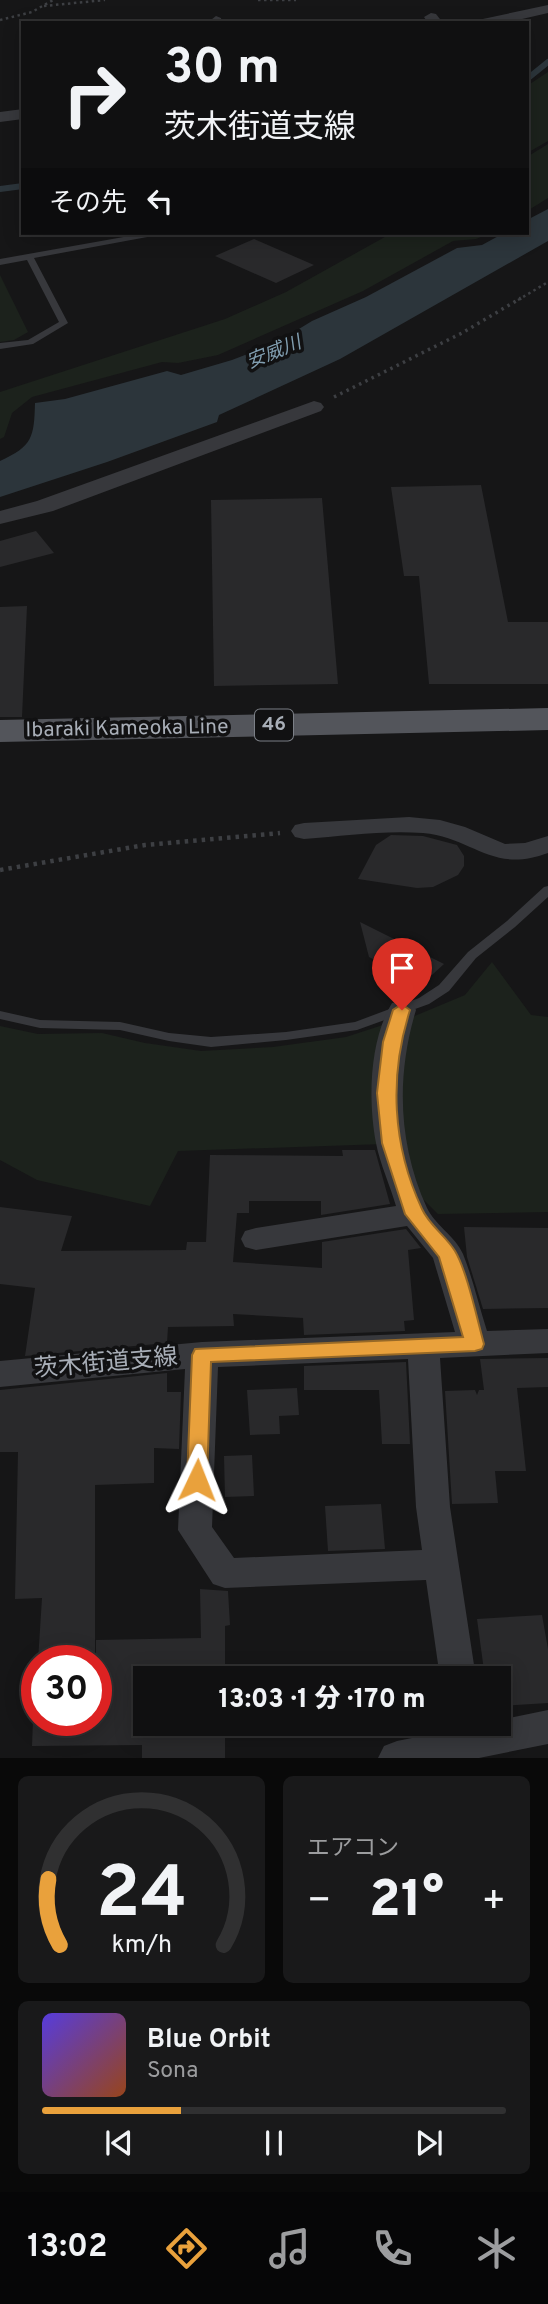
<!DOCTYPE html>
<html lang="ja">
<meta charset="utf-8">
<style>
:root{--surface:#101011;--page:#19191a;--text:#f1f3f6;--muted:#9c9d9f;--line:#303031;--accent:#e9a13c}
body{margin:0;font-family:Overpass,"Noto Sans JP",sans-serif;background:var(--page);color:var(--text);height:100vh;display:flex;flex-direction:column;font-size:26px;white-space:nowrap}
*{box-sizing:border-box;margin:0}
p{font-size:23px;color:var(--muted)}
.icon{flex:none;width:38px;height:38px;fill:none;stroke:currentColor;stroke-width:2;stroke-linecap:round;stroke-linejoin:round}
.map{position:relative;height:1758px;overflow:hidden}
.panel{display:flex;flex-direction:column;gap:18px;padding:18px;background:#090909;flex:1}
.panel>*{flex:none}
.guide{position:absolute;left:21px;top:21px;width:508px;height:214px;border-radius:0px;box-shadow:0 4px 18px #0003,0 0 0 2px var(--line);background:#101011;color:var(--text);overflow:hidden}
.speed{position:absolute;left:21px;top:1645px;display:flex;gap:14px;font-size:35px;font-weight:700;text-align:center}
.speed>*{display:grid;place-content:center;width:91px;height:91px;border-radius:50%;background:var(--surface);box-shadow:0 4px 18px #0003,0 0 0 2px var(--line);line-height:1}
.speed .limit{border:10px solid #d22;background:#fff;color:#111}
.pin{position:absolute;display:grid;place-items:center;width:60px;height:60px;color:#fff;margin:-72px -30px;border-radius:50% 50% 50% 0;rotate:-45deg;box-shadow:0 0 7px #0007}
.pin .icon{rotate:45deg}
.me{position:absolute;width:77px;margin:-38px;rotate:2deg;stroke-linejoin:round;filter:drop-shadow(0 0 5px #0008)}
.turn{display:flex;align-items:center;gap:24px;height:147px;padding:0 28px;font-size:32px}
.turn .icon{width:91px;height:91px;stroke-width:2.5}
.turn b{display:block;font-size:49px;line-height:60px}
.then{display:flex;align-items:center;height:66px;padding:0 28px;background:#0003;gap:14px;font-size:26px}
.big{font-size:52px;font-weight:800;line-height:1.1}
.panel .tile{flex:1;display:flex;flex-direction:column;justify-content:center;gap:10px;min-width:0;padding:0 24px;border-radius:10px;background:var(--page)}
.panel .dial{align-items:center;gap:0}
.dial svg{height:182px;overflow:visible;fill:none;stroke:var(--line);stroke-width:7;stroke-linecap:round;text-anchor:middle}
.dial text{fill:var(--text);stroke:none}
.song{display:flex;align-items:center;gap:21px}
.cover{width:84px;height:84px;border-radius:10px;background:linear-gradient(135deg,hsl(250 70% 55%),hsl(20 70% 35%))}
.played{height:7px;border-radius:4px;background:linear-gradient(90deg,var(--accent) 30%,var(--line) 30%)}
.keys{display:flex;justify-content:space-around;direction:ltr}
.heat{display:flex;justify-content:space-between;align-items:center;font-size:38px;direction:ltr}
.panel .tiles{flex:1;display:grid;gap:18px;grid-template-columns:1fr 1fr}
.tile:last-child{grid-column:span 2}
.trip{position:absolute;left:133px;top:1666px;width:378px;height:70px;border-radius:0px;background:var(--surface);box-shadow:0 4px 18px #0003,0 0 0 2px var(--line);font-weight:800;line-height:70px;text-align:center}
.tab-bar{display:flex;height:112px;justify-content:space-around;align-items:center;background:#060607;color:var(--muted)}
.tab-bar .icon{width:49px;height:49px}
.tab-bar .active{color:var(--accent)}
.tab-bar b{font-size:32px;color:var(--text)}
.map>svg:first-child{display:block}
</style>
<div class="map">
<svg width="548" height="1758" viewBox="0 0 548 1758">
<rect width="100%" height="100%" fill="#161617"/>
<g fill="#1c221c">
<polygon points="548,72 548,141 527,153 527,86"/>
<polygon points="548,144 548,198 527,211 527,157"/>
<polygon points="392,233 490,233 476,239 453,241 363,291 218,355 178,363 162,362 32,397 12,413 4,437 0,439 0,392 225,319 286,292"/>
<polygon points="0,275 28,332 14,340 0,342"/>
<polygon points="492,962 531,1015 548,1017 548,1212 438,1214 418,1194 400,1144 405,1020 465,995"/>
<polygon points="386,1024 384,1144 178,1151 150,1206 37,1180 0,1160 0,1026 38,1034 102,1033 145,1043 201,1051 273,1047 346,1037"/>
</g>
<path fill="#2c353b" d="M548,209V241L340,359L219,415L217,422L107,462L0,497V461C33,446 34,437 35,403L65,399L167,371L181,375L232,360L276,343L312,321L366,297L457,248L482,245L504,233H527V220Z"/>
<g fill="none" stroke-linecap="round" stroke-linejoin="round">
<g stroke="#2c353b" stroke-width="6">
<polyline points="527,79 548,62"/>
<polyline points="0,189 23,186"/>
</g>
</g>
<g fill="#29292b">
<polygon points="254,239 314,265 276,283 215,256"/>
<polygon points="481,485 508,622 548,622 548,684 429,684 419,576 404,576 391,487"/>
<polygon points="322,498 338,684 214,686 211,500"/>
<polygon points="36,531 54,553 0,567 0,541"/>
<polygon points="27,606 22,717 0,717 0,607"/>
<polygon points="391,835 423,836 457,845 464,856 464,866 458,875 433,887 417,888 358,879 376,845"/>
<polygon points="360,922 444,964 422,984 369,957"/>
<polygon points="342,1150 375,1150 390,1204 321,1215 321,1201 249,1201 249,1213 237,1213 233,1262 322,1268 322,1242 406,1229 421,1248 408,1250 414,1320 404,1321 405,1331 304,1335 303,1318 233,1314 234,1326 168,1327 167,1343 25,1356 35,1288 0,1284 0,1207 72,1216 61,1251 186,1250 187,1242 206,1242 210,1155 343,1156"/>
<polygon points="464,1227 548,1228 548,1308 483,1309 467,1257"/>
<polygon points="548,1358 548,1387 517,1388 526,1471 495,1471 498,1503 452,1504 445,1391 475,1390 477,1395 479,1390 484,1390 480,1359"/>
<polygon points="406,1362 410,1444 382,1444 379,1390 304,1390 304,1366"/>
<polygon points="167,1373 167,1392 181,1392 179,1449 154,1448 154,1483 95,1485 95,1661 38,1661 42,1598 15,1599 18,1452 0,1452 0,1390"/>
<polygon points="297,1388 299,1415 279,1416 280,1434 250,1435 247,1390"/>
<polygon points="252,1455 254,1496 225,1497 224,1456"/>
<polygon points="381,1504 385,1549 328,1551 325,1506"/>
<polygon points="200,1589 228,1591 230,1625 225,1626 225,1678 145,1678 145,1724 225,1724 225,1758 142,1758 142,1745 32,1746 33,1720 96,1720 96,1640 201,1638"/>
<polygon points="542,1615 548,1649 548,1703 499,1706 499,1678 485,1678 477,1619"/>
</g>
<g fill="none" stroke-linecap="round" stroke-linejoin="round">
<g stroke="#3d3f43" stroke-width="2.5" stroke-dasharray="2.5 3.5" stroke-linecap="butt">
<polyline points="258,0 296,0"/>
<polyline points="44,6 105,0"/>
<polyline points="0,20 32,12 53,0"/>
<polyline points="518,300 548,282"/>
</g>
<polyline stroke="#3d3f43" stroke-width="3.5" stroke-dasharray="2.5 4.5" stroke-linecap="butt" points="334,397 462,333 521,298"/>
<polyline stroke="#3d3f43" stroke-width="4.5" stroke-dasharray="3.5 5" stroke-linecap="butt" points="0,870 145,845 280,833"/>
<g fill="#37383c" fill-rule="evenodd">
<polygon points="146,233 162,233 158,235 34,258 68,323 33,344 0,349 0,343 28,340 59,322 27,260 0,265 0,259"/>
<polygon points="548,886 548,897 515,927 476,958 449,991 429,1004 357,1030 286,1040 211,1047 169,1041 120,1030 40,1028 0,1019 0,1011 40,1020 120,1022 169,1033 211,1037 286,1032 355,1022 419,998 439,985 468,952 507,921 544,887"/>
</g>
<g fill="#37383c" fill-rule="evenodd">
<polygon points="548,5 548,13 505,23 476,23 478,20"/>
<polygon points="431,13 436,14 443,23 428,23 424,17"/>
<polygon points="216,16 221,18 222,23 207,23"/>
<polygon points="23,109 23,119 0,122 0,112"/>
<polygon points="314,401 321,403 324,407 321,411 53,511 0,524 0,511 37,501"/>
<path d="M409,817L440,820L465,827L505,844L525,843L548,836V853C492,874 474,838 423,833C384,830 344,836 304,839L295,837L291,831L295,825L304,823Z"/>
<path d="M402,1001L412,1003L416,1010C396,1076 398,1144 427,1208C435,1225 455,1236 463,1254C473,1279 479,1306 487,1331L548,1329V1353L440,1358L450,1507L476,1678H440L426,1580L225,1588L213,1584L178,1530L185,1369L0,1387V1361L202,1342L455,1332L433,1258L407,1226L256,1250L245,1247L241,1239L245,1231L256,1228L396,1206C390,1185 380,1164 376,1143C368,1101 369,1041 392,1003ZM408,1359L416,1507L422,1550L234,1558L212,1527L218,1367Z"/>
<polygon points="548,1710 548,1744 479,1758 378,1758 384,1746 397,1741 482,1724 499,1724 499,1720"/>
</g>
<polygon fill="#53555b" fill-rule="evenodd" points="548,708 548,730 0,742 0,720"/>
</g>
<path fill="#e9a13c" stroke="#976927" stroke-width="2" d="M402,1004L410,1010C389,1076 392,1145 422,1209C429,1225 446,1236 455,1251C467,1271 477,1319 484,1344L482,1349L475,1351L211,1362L207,1480L204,1486L197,1488L190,1486L187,1480L192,1355L195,1349L463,1337L439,1257L405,1214L382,1143L377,1093L383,1042L393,1010Z"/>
<g text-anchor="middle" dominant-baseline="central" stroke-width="7" stroke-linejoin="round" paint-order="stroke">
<g font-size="19" font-style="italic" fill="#819eb0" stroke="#111112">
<text transform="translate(274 353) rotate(-22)">安威川</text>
</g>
<rect fill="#111112" stroke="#7b7f86" stroke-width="2" x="255" y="709.5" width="38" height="31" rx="5"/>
<g font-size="19" font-weight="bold" fill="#a8aeb7">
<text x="274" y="725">46</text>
</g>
<g font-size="21" fill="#a8aeb7" stroke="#111112">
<text transform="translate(127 729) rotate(-1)">Ibaraki Kameoka Line</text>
</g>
<g font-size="24" fill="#a8aeb7" stroke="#111112">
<text transform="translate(106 1364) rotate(-5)">茨木街道支線</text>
</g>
</g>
</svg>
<div class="speed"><div class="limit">30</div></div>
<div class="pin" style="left:402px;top:1010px;background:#d93025"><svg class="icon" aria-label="arrive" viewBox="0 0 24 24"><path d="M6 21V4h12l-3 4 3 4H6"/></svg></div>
<svg class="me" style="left:197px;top:1480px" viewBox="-20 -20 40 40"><path d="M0-17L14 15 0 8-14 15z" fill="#e9a13c" stroke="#fff" stroke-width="4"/></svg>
<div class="trip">13:03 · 1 分 · 170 m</div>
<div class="guide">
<div class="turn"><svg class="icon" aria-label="right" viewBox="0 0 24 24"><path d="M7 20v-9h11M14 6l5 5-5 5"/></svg><div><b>30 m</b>茨木街道支線</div></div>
<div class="then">その先<svg class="icon" aria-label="left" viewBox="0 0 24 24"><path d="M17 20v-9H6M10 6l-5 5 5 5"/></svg></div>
</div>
</div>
<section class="panel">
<div class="tiles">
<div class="tile dial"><svg viewBox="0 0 100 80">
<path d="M14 69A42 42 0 1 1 86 69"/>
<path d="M14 69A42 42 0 0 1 9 40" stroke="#e9a13c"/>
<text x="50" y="56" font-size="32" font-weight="700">24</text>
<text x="50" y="72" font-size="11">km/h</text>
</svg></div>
<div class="tile"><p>エアコン</p>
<div class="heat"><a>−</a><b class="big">21°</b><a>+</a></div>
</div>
<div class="tile">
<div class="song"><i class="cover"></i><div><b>Blue Orbit</b><p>Sona</p></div></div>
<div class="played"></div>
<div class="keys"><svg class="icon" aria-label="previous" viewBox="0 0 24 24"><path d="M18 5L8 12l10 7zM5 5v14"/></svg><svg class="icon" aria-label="pause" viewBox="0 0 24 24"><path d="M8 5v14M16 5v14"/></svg><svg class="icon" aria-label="next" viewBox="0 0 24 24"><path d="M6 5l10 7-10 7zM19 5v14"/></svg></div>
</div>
</div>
</section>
<nav class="tab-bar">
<b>13:02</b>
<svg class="icon active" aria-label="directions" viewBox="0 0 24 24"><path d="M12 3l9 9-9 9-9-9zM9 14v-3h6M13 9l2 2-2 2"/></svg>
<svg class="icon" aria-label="music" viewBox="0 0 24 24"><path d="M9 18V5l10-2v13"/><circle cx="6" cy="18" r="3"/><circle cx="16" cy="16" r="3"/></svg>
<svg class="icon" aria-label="phone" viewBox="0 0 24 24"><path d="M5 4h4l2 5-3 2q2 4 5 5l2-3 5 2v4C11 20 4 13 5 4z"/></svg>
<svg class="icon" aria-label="climate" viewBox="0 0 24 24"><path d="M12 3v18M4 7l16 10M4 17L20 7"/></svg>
</nav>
